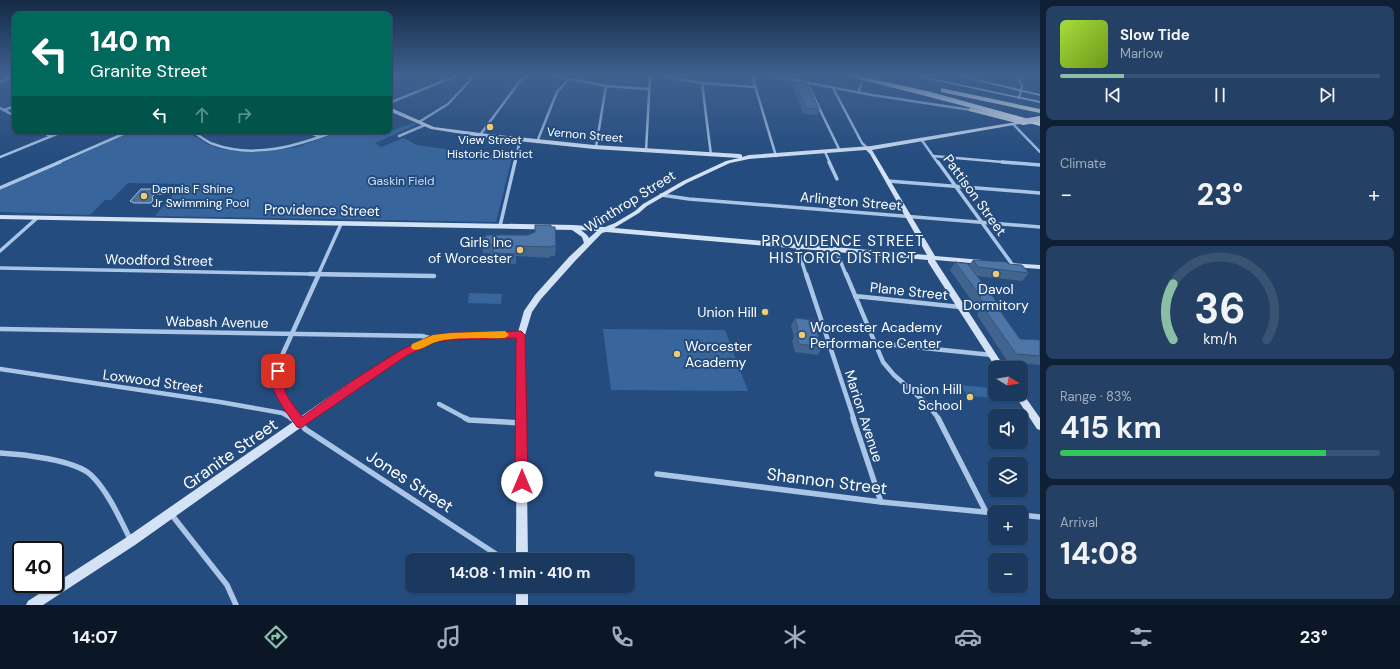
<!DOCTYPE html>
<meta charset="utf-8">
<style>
:root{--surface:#1b395e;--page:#244064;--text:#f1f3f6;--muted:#a0acbc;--line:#395373;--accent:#8abfa5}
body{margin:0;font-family:"DM Sans",sans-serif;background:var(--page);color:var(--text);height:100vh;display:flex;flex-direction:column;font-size:15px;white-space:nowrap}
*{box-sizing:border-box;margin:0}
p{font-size:13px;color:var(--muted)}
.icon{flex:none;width:22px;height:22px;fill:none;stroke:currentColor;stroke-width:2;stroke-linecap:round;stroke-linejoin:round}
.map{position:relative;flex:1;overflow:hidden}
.details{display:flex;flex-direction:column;gap:6px;padding:6px;background:#0f1f34;width:360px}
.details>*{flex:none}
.top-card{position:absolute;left:12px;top:12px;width:380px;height:122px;border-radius:8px;box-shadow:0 1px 3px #0004,0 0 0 1px var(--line);background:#00695c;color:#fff;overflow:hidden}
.needle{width:26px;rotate:101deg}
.controls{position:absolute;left:988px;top:361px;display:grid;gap:8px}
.controls a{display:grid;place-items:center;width:40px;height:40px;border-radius:8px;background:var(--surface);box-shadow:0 1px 3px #0004,0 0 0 1px var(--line);font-size:20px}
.speed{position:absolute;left:12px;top:541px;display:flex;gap:8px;font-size:20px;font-weight:700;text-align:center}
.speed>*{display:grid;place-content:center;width:52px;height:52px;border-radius:50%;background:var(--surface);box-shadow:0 1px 3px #0004,0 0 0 1px var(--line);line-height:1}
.speed .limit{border:2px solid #111;border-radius:6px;background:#fff;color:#111}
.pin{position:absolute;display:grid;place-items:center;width:34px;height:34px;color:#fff;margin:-17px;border-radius:8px;box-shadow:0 2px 6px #0006}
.me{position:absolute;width:44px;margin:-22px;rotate:0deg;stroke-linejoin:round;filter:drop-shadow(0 0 3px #0008)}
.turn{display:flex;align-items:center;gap:14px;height:84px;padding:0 12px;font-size:18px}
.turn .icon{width:52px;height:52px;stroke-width:2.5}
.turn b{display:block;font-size:28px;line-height:34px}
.lanes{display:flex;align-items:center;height:38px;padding:0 12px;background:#0003;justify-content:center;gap:20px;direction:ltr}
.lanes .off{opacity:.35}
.big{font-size:30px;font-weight:700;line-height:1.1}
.details .tile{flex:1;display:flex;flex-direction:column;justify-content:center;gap:6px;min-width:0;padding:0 14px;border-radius:8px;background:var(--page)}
.details .dial{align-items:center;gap:0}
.dial svg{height:104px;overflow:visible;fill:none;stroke:var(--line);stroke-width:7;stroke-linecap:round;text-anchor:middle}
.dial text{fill:var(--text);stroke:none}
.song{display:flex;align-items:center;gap:12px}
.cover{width:48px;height:48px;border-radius:6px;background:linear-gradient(135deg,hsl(80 70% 55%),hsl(80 70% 35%))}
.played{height:4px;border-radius:2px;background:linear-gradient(90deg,var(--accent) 20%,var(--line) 20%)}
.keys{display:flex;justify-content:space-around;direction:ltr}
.heat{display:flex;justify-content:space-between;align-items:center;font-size:22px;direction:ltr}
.charge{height:6px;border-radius:3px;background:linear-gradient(90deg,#34c759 83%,var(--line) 0)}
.trip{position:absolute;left:405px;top:553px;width:230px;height:40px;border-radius:8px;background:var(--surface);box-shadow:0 1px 3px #0004,0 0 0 1px var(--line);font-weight:700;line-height:40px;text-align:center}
.menu{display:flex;height:64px;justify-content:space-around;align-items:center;background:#0b1726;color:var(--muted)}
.menu .icon{width:28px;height:28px}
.menu .current{color:var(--accent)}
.menu b{font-size:18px;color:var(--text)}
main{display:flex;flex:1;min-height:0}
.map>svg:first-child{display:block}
</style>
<main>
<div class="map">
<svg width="1040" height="605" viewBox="0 0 1040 605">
<rect width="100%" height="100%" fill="#244c7e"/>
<g fill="#38669c">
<polygon points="413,123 417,124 375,143 381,147 404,138 416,145 512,158 496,222 155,216 182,184 128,183 111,200 105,200 90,215 0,212 0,190 134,131 186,131 207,144 217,148 235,151 259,152 298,147 341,131 389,131 389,130 392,131"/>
<polygon points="469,293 502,294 501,304 468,303"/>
<polygon points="603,329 725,330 748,391 611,390"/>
<polygon points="961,385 990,388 996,398 967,396"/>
</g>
<polygon fill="#516e93" stroke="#9ec0e7" points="141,189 169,189 164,194 155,194 152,197 153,200 151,203 134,203 130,201"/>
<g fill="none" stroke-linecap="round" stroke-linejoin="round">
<g stroke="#aac5e6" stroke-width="2.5">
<polyline points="556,76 606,86 649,89"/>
<polyline points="662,76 702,83 755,87"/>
<polyline points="752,76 776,156"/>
<polyline points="773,76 872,95 971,110"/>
<polyline points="1017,76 1022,86 1019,98"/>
<polyline points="389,79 397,76"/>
<polyline points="0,82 14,76"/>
<polyline points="702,83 711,155"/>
<polyline points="807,83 840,151"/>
<polyline points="833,88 862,143 867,148"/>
<polyline points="858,93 861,85"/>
<polyline points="389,103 456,76"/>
<polyline points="0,108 15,116"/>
<polyline points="4,110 15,106"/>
<polyline points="419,122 448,104 474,76"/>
<polyline points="1013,124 1040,152"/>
<polyline points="40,131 50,136"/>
<path d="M192,131C199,135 205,141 213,144C254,159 297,146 336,131"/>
<polyline points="307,131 320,137"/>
<polyline points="480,135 520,81 527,76"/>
<polyline points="399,136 425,125"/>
<polyline points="921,139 938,163"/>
<polyline points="537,142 557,92 569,79"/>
<polyline points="596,147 606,86"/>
<polyline points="646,151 650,76"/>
<polyline points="825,152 830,163"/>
<polyline points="933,156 1014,163"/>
<polyline points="0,157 64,131"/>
<polyline points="57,163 130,131"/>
<polyline points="515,163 520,140"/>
</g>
<g stroke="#aac5e6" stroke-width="3.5">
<polyline points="829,162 837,179"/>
<polyline points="938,162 1012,264"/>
<polyline points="1002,162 1040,165"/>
<polyline points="888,181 1040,193"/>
<polyline points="0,188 60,162"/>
<polyline points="661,195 689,199 1040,227"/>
<polyline points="500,226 515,162"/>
<polyline points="797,246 806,275"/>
<polyline points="836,250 846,275"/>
<polyline points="0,251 36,219"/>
<polyline points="0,268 364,275"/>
<polyline points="318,275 341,224"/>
</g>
<g stroke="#aac5e6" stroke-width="4.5">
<polyline points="310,274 434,276"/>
<polyline points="806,274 854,419"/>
<polyline points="846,274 883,362 894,375 927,404 939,419"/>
<polyline points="855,296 960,307"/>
<polyline points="0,329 422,336 433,339"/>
<polyline points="875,343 992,355"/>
<polyline points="0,369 220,402 282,413 293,419"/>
<polyline points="439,404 467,419"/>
<path d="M298,419C281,397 275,389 280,360L319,274"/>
</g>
<g stroke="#aac5e6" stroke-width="5.5">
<polyline points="291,418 300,423"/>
<polyline points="297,418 305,429 505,560"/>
<polyline points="465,418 469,420 521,423"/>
<polyline points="853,418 881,502"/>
<polyline points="938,418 986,512"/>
<path d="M0,453C23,454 75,460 91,475C108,491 121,521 131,541"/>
<polyline points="657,474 881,502 995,513"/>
<polyline points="171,514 227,585 236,605"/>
<polyline points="1021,515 1040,517"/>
</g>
<g fill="#d4e2f5" fill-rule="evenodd">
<polygon points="914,76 921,76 1040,101 1040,103"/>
<polygon points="957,76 963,76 1040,94 1040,96"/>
<path d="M389,107L434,127L488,134L594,145L740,154L742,155V157L749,155L871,146L1022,121L1023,122L1020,124L872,150L935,256L982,260L986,262L982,264L935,260L1005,368H996L928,262V260L606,232L602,233L575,261L541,299L532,312L525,335L528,560H516L517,338L450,339L435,342L406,356L358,387L135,545L43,605H26L28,601L127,537L352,381L400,352L430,337L450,333L518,332L524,311L535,295L569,257L584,243L582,237L572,230L0,219V215L573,225L605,227L615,223L635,211L643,204L683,181L726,161L739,158L594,149L488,138L431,129L389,111ZM866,150L870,154L927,255L614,228L639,213L647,206L687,183L730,163L749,159ZM581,230L597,231L589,238L587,235Z"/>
<polygon points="1010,263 1040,265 1040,269 1013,267 1009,265"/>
<polygon points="1021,391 1040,418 1040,430 1037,429 1014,394 1021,394"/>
<rect x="516" y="586" width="12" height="19"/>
</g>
<polygon fill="#ebf2fd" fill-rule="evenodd" points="971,108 1025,121 1026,122 1020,124 969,111 969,109"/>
<g fill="#fff" fill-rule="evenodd">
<polygon points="849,76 859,76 927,91 1040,122 1040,126 922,95 850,77"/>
<polygon points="941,88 1040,109 1040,113 941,92"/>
</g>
<polyline stroke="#ebf2fd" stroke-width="6" points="1023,122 1040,119"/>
</g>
<g fill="#426590">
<polygon points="795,82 819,109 817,115 803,114 793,88"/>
<polygon points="551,227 556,246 555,256 550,256 550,258 516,256 516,264 494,264 493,255 490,255 490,253 483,253 482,243 528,235"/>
<polygon points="973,260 1008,264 1029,273 1022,281 977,276 1002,309 1000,311 1020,339 1040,340 1040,365 1008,362 977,315 978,313 973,305 974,304 950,270 955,262 969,265"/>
<polygon points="795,318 822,347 818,355 795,352 792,341 794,337 791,326"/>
</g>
<g fill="#4d76a7" stroke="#365375">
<polygon points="795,82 807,83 819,109 806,108"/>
<polygon points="535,225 551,225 551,227 555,227 556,246 551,246 551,247 516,246 516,254 493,253 494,245 490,245 490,243 482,243 483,237 486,237 486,235 528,235 535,232"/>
<polygon points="973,260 1007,262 1008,264 1022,265 1029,273 978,267"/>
<polygon points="955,262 968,264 1002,309 998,308 1020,339 1040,340 1040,356 1016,354 983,307 986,307 979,297 981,297"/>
<polygon points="795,318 813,320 822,347 799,344 796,333 799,334"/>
</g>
<linearGradient id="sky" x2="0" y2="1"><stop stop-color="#142a45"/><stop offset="0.47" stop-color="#3f618f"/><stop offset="1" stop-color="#3f618f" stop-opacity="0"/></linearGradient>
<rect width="1040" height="160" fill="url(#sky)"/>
<path fill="#e11d48" stroke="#92132f" d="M521,331L525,335L528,482L526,486L522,488L517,486L515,482L516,338L450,340L435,342L406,356L301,428L297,427C287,413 264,386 274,368H281C284,373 283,385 286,393C289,401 297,409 302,417L352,381L399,351L430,336L450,333Z"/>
<path fill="#f59e0b" d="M505,331L509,335L505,338C482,339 457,336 436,342C428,344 420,352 412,349L411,347L412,344L433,335L450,333Z"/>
<g fill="#f0ca6e" stroke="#244c7e" stroke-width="1.5">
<circle cx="490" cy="127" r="4"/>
<circle cx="144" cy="196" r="4"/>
<circle cx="520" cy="250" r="4"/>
<circle cx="996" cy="274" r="4"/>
<circle cx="765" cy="312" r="4"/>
<circle cx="802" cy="335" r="4"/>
<circle cx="677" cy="354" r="4"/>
<circle cx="970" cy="397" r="4"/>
</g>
<g text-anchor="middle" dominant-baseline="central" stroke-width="4" stroke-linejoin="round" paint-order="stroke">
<g font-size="12" fill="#fff" stroke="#244c7e">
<text transform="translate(585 135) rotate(5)">Vernon Street</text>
</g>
<g font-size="12" fill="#fff" stroke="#244c7e">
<text x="490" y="140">View Street<tspan x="490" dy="14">Historic District</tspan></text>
<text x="152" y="189" text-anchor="start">Dennis F Shine<tspan x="152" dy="14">Jr Swimming Pool</tspan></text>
</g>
<g font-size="12" fill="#cddff5" stroke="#244c7e">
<text x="401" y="181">Gaskin Field</text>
</g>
<g font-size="14" fill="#fff" stroke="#244c7e">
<text transform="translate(975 195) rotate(54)">Pattison Street</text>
<text transform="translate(630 201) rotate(-32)">Winthrop Street</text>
<text transform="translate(851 201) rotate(5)">Arlington Street</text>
<text transform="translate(322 210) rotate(1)">Providence Street</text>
<text transform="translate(159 260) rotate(1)">Woodford Street</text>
<text transform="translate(909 291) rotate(6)">Plane Street</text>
<text transform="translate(217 322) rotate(1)">Wabash Avenue</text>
<text transform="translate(153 381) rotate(8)">Loxwood Street</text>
<text transform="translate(864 416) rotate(72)">Marion Avenue</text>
</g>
<g font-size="14" fill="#fff" stroke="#244c7e" text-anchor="end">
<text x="512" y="242">Girls Inc<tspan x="512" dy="16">of Worcester</tspan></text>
<text x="996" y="289" text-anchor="middle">Davol<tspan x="996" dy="16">Dormitory</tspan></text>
<text x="757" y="312">Union Hill</text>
<text x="810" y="327" text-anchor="start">Worcester Academy<tspan x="810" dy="16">Performance Center</tspan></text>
<text x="685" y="346" text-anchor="start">Worcester<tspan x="685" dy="16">Academy</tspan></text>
<text x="962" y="389">Union Hill<tspan x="962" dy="16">School</tspan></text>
</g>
<g font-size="15" letter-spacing="1" fill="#fff" stroke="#244c7e">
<text x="843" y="241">PROVIDENCE STREET<tspan x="843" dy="17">HISTORIC DISTRICT</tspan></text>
</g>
<g font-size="17" fill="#fff" stroke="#244c7e">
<text transform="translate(230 454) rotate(-35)">Granite Street</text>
<text transform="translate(410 481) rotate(33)">Jones Street</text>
<text transform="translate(827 481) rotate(7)">Shannon Street</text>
</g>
</g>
</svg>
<div class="controls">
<a><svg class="needle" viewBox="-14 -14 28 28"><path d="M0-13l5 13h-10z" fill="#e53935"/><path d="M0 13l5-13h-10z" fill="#a0acbc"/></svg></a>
<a><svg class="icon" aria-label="sound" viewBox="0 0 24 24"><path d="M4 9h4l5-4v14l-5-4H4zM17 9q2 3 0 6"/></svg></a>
<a><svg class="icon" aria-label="layers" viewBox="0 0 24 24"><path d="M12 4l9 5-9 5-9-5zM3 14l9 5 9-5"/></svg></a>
<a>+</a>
<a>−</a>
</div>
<div class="speed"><div class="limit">40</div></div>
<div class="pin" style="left:278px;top:371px;background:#d93025"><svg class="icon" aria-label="arrive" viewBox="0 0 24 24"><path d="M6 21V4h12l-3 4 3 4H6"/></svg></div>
<svg class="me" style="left:522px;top:482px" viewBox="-20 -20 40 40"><circle r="19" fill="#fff"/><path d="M0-13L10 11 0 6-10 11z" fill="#e11d48"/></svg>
<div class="trip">14:08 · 1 min · 410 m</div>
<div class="top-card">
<div class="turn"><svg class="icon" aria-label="left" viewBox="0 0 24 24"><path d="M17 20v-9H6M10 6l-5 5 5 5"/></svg><div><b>140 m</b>Granite Street</div></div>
<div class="lanes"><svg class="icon" aria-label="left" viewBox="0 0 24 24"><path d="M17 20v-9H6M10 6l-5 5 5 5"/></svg><svg class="icon off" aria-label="ahead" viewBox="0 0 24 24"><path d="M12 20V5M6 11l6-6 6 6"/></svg><svg class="icon off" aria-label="right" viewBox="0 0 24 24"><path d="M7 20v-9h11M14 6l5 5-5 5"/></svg></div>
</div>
</div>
<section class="details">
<div class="tile">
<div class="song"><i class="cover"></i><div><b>Slow Tide</b><p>Marlow</p></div></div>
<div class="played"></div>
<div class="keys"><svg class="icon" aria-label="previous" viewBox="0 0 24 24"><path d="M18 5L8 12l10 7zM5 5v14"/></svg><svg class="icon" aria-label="pause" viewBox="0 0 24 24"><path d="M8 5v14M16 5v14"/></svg><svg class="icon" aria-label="next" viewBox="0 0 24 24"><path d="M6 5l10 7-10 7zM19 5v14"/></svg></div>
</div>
<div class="tile"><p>Climate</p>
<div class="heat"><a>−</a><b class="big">23°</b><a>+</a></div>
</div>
<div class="tile dial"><svg viewBox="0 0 100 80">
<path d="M14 69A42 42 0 1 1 86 69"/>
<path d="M14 69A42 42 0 0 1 14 26" stroke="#8abfa5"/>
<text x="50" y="56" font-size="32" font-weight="700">36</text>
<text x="50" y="72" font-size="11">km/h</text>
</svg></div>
<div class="tile"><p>Range · 83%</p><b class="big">415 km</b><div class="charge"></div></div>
<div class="tile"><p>Arrival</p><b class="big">14:08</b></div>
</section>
</main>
<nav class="menu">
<b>14:07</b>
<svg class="icon current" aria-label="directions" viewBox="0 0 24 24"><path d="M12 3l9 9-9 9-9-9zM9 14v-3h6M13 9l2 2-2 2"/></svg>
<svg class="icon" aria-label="music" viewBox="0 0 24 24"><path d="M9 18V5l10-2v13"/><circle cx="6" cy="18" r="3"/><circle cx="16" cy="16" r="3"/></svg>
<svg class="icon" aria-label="phone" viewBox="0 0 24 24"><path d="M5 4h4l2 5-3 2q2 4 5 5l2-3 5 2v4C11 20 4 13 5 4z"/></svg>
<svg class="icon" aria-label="climate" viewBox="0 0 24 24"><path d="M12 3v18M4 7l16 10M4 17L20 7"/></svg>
<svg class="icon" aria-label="car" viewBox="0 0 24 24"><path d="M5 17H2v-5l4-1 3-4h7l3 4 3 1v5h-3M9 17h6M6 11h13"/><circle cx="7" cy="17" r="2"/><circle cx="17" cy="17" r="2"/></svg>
<svg class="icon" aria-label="filters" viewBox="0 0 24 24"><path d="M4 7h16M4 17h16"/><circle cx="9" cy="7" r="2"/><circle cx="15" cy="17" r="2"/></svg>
<b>23°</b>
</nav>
